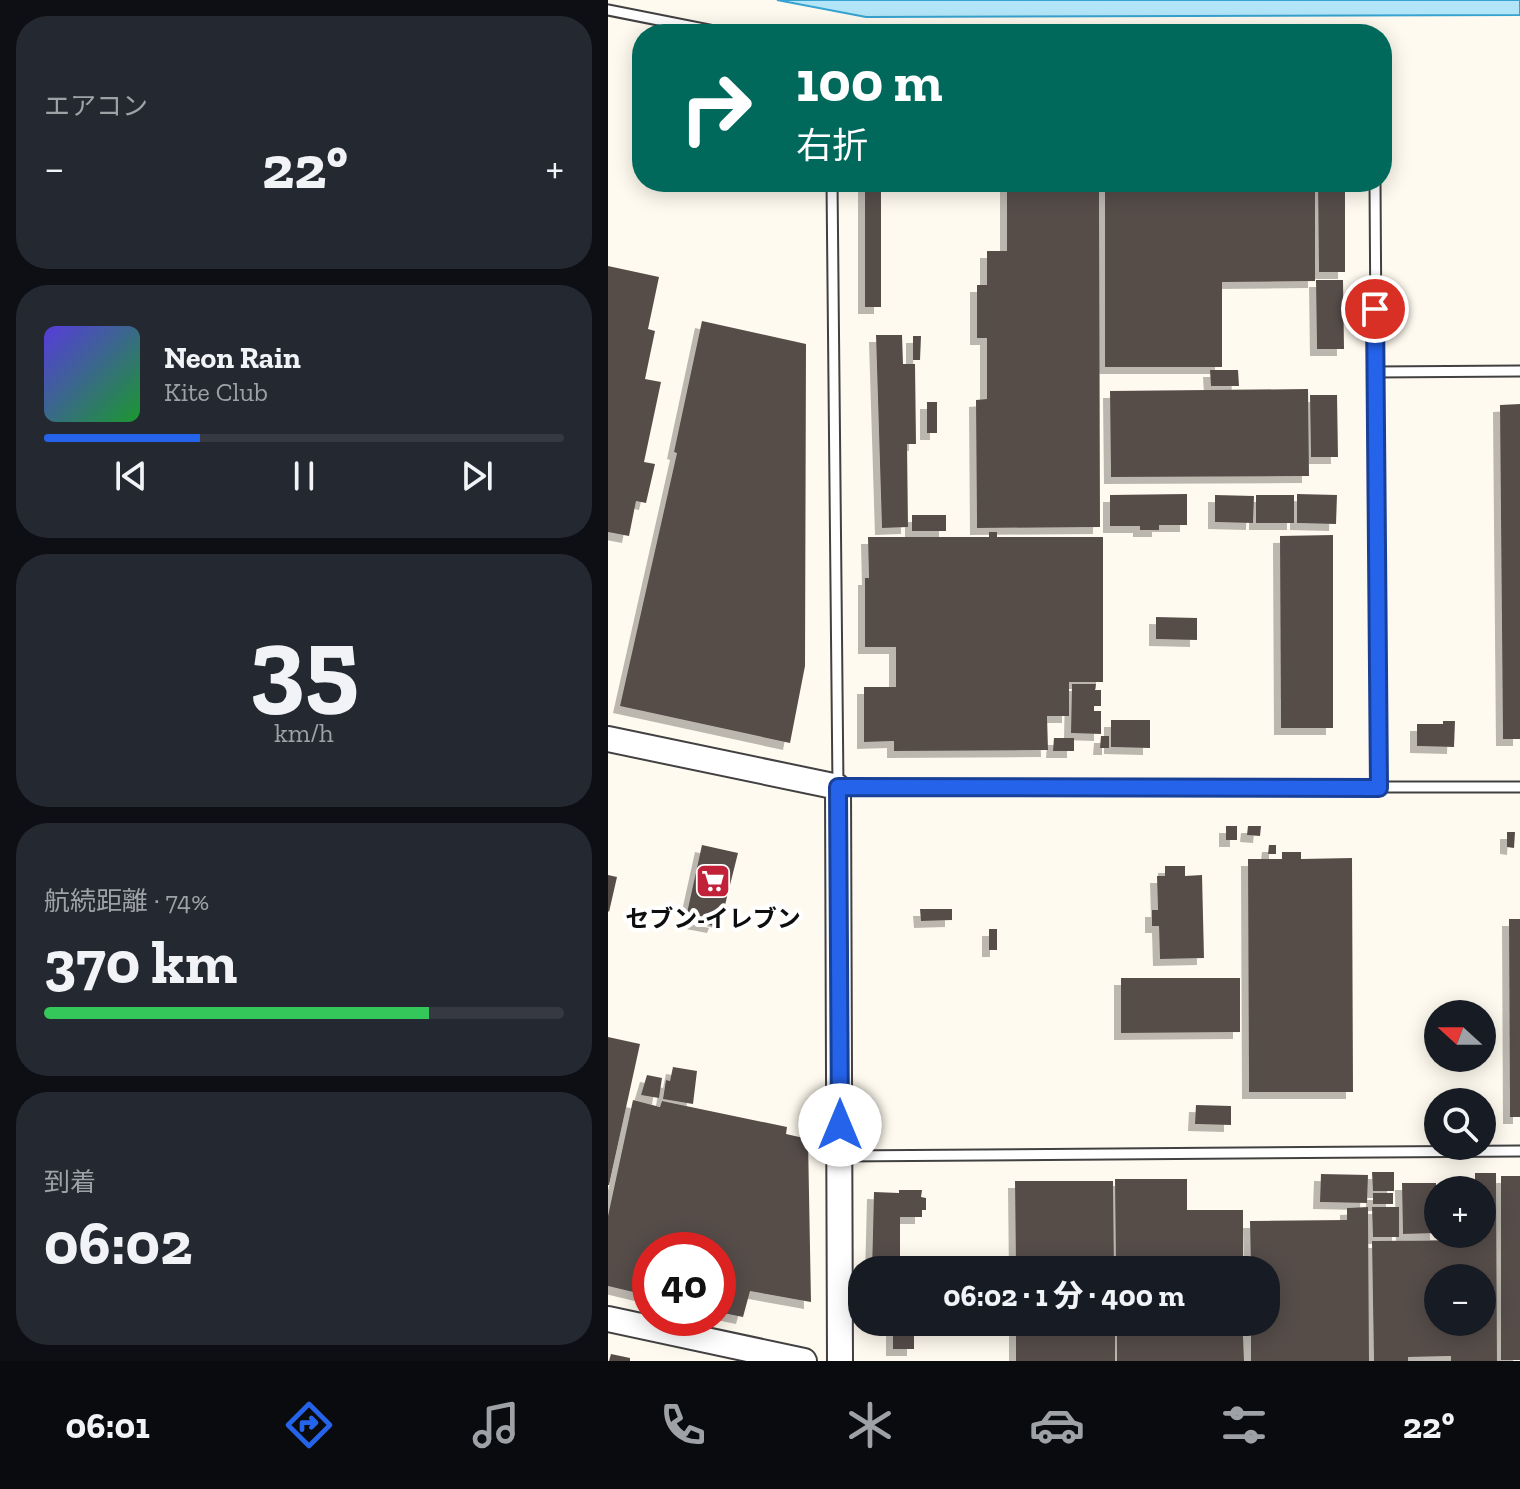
<!DOCTYPE html>
<html lang="ja">
<meta charset="utf-8">
<style>
:root{--surface:#171b24;--page:#242831;--text:#f1f3f6;--muted:#9ea1a6;--line:#363941;--accent:#2563eb}
body{margin:0;font-family:"Zilla Slab","Noto Sans JP",serif;background:var(--page);color:var(--text);height:100vh;display:flex;flex-direction:column;font-size:30px;white-space:nowrap}
*{box-sizing:border-box;margin:0}
p{font-size:26px;color:var(--muted)}
.icon{flex:none;width:44px;height:44px;fill:none;stroke:currentColor;stroke-width:2;stroke-linecap:round;stroke-linejoin:round}
.map{position:relative;flex:1;overflow:hidden}
.details{display:flex;flex-direction:column;gap:16px;padding:16px;background:#0d0f14;width:608px}
.details>*{flex:none}
.hud{position:absolute;left:24px;top:24px;width:760px;height:168px;border-radius:32px;box-shadow:0 4px 20px #0003;background:#00695c;color:#fff;overflow:hidden}
.needle{width:52px;rotate:291deg}
.tools{position:absolute;left:816px;top:1000px;display:grid;gap:16px}
.tools a{display:grid;place-items:center;width:72px;height:72px;border-radius:50%;background:var(--surface);box-shadow:0 4px 20px #0003;font-size:40px}
.speed{position:absolute;left:24px;top:1232px;display:flex;gap:16px;font-size:40px;font-weight:700;text-align:center}
.speed>*{display:grid;place-content:center;width:104px;height:104px;border-radius:50%;background:var(--surface);box-shadow:0 4px 20px #0003;line-height:1}
.speed .limit{border:12px solid #d22;background:#fff;color:#111}
.pin{position:absolute;display:grid;place-items:center;width:68px;height:68px;color:#fff;margin:-34px;border:4px solid #fff;border-radius:50%;box-shadow:0 2px 8px #0007}
.me{position:absolute;width:88px;margin:-44px;rotate:0deg;stroke-linejoin:round;filter:drop-shadow(0 0 6px #0008)}
.turn{display:flex;align-items:center;gap:28px;height:168px;padding:0 32px;font-size:36px}
.turn .icon{width:104px;height:104px;stroke-width:2.5}
.turn b{display:block;font-size:56px;line-height:68px}
.big{font-size:60px;font-weight:800;line-height:1.1}
.details .widget{flex:1;display:flex;flex-direction:column;justify-content:center;gap:12px;min-width:0;padding:0 28px;border-radius:32px;background:var(--page)}
.details .dial{align-items:center;gap:0}
.dial b{font-size:104px;line-height:1}
.song{display:flex;align-items:center;gap:24px}
.cover{width:96px;height:96px;border-radius:12px;background:linear-gradient(135deg,hsl(250 70% 55%),hsl(130 70% 35%))}
.played{height:8px;border-radius:4px;background:linear-gradient(90deg,var(--accent) 30%,var(--line) 30%)}
.keys{display:flex;justify-content:space-around;direction:ltr}
.heat{display:flex;justify-content:space-between;align-items:center;font-size:44px;direction:ltr}
.charge{height:12px;border-radius:6px;background:linear-gradient(90deg,#34c759 74%,var(--line) 0)}
.trip{position:absolute;left:240px;top:1256px;width:432px;height:80px;border-radius:32px;background:var(--surface);box-shadow:0 4px 20px #0003;font-weight:800;line-height:80px;text-align:center}
.dock{display:flex;height:128px;justify-content:space-around;align-items:center;background:#090b0e;color:var(--muted)}
.dock .icon{width:56px;height:56px}
.dock .on{color:var(--accent)}
.dock b{font-size:36px;color:var(--text)}
main{display:flex;flex:1;min-height:0}
.map>svg:first-child{display:block}
</style>
<main>
<section class="details">
<div class="widget"><p>エアコン</p>
<div class="heat"><a>−</a><b class="big">22°</b><a>+</a></div>
</div>
<div class="widget">
<div class="song"><i class="cover"></i><div><b>Neon Rain</b><p>Kite Club</p></div></div>
<div class="played"></div>
<div class="keys"><svg class="icon" aria-label="previous" viewBox="0 0 24 24"><path d="M18 5L8 12l10 7zM5 5v14"/></svg><svg class="icon" aria-label="pause" viewBox="0 0 24 24"><path d="M8 5v14M16 5v14"/></svg><svg class="icon" aria-label="next" viewBox="0 0 24 24"><path d="M6 5l10 7-10 7zM19 5v14"/></svg></div>
</div>
<div class="widget dial"><b>35</b><p>km/h</p></div>
<div class="widget"><p>航続距離 · 74%</p><b class="big">370 km</b><div class="charge"></div></div>
<div class="widget"><p>到着</p><b class="big">06:02</b></div>
</section>
<div class="map">
<svg width="912" height="1361" viewBox="0 0 912 1361">
<defs>
<filter id="shadow"><feDropShadow dx="-7" dy="7" stdDeviation="0" flood-color="#0004"/></filter>
</defs>
<rect width="100%" height="100%" fill="#fffaef"/>
<polygon fill="#b2e5f7" stroke="#37a3d0" stroke-width="2" points="169,0 912,0 912,15 258,17"/>
<g fill="#574e4a" fill-rule="evenodd" filter="url(#shadow)">
<polygon points="621,27 661,28 661,31 688,31 688,34 621,34"/>
<rect x="257" y="182" width="16" height="125"/>
<polygon points="399,182 491,182 492,527 369,528 368,400 379,399 379,338 369,338 369,285 379,285 379,251 399,251"/>
<polygon points="497,182 707,182 707,281 614,282 614,367 497,367"/>
<polygon points="710,182 737,182 737,272 711,272"/>
<polygon points="0,266 51,277 40,329 47,331 37,379 53,382 36,462 47,464 38,503 28,501 21,536 0,532"/>
<polygon points="708,280 735,280 736,349 709,349"/>
<polygon points="94,321 198,344 197,666 182,743 12,706 69,453 66,452"/>
<polygon points="268,335 294,335 295,364 307,364 308,444 299,444 300,527 274,528"/>
<polygon points="305,336 313,336 312,360 305,360"/>
<polygon points="602,370 630,370 631,386 603,386"/>
<polygon points="700,389 701,476 503,477 502,391"/>
<polygon points="702,395 729,395 730,457 703,457"/>
<rect x="319" y="402" width="10" height="31"/>
<polygon points="912,404 912,739 895,739 892,405"/>
<polygon points="579,494 579,525 551,525 551,530 532,530 532,526 502,526 502,495"/>
<polygon points="689,494 729,495 728,524 689,523"/>
<polygon points="607,495 646,496 645,523 607,522"/>
<rect x="648" y="495" width="38" height="28"/>
<rect x="304" y="515" width="34" height="16"/>
<polygon points="381,532 389,532 389,537 495,537 495,682 461,682 461,716 439,716 440,750 286,751 286,741 256,742 256,687 288,687 288,647 257,647 257,578 261,578 260,537 381,537"/>
<polygon points="725,535 725,728 673,728 672,536"/>
<polygon points="548,617 589,618 589,640 548,639"/>
<polygon points="464,684 488,684 487,690 493,690 493,706 486,706 486,711 493,711 493,734 463,733"/>
<polygon points="503,720 542,720 542,748 503,747"/>
<polygon points="835,721 847,721 846,747 809,746 809,724 835,724"/>
<polygon points="493,736 501,736 501,748 492,748"/>
<polygon points="446,738 466,738 466,751 445,751"/>
<rect x="618" y="826" width="11" height="14"/>
<polygon points="640,826 653,826 652,836 639,835"/>
<polygon points="899,832 907,832 906,848 899,847"/>
<polygon points="94,845 130,853 113,921 79,913"/>
<polygon points="661,845 668,845 668,854 660,854"/>
<polygon points="674,852 693,852 693,859 744,858 745,1092 641,1092 640,859 674,859"/>
<polygon points="557,866 577,866 577,876 594,875 596,958 552,959 551,926 544,926 544,910 550,910 549,876 557,876"/>
<polygon points="0,875 9,877 1,912 0,911"/>
<polygon points="312,909 344,909 344,920 313,921"/>
<polygon points="86,916 108,921 106,926 85,922"/>
<polygon points="901,919 912,919 912,1117 902,1117"/>
<rect x="381" y="929" width="8" height="21"/>
<polygon points="513,978 632,978 632,1032 513,1033"/>
<polygon points="0,1037 32,1044 1,1185 0,1185"/>
<polygon points="65,1067 89,1071 85,1104 55,1099 58,1080 62,1081"/>
<polygon points="39,1075 54,1078 51,1098 33,1095"/>
<polygon points="25,1100 52,1107 54,1101 179,1127 178,1134 200,1139 203,1302 142,1291 135,1317 110,1312 110,1250 42,1250 42,1296 0,1286 0,1216"/>
<polygon points="588,1105 623,1106 623,1125 587,1124"/>
<polygon points="764,1172 786,1172 786,1191 765,1191"/>
<path d="M867,1173H888L889,1361H843V1356L800,1357V1361H766L764,1241L864,1240V1234H874V1190H867ZM830,1278H874V1322H830Z"/>
<polygon points="713,1174 760,1175 759,1203 712,1202"/>
<rect x="893" y="1176" width="19" height="184"/>
<polygon points="507,1179 579,1179 579,1210 635,1210 635,1270 508,1270"/>
<polygon points="407,1181 505,1181 506,1270 408,1270"/>
<polygon points="794,1183 828,1183 829,1233 795,1234"/>
<polygon points="291,1190 314,1190 313,1197 318,1198 318,1210 314,1210 314,1217 292,1217 292,1257 311,1256 311,1270 264,1270 266,1192 291,1193"/>
<rect x="765" y="1193" width="20" height="11"/>
<polygon points="760,1207 761,1361 643,1361 643,1322 658,1322 658,1270 643,1270 642,1221 739,1220 739,1208"/>
<polygon points="764,1207 791,1207 791,1237 765,1237"/>
<rect x="408" y="1322" width="99" height="39"/>
<polygon points="509,1322 635,1322 636,1361 509,1361"/>
<rect x="285" y="1328" width="21" height="21"/>
<polygon points="3,1354 22,1358 22,1361 1,1361"/>
</g>
<g fill="none" stroke-linecap="round" stroke-linejoin="round">
<g stroke="#414141" stroke-width="13">
<g id="service">
<polyline points="0,10 121,34"/>
<polyline points="224,182 230,787 912,787"/>
<polyline points="767,182 771,788"/>
<polyline points="767,372 912,371"/>
<polyline points="232,1156 912,1151"/>
</g>
</g>
<g stroke="#414141" stroke-width="28">
<g id="tertiary">
<polyline points="0,739 230,787 232,1361"/>
<polyline points="0,1319 196,1361"/>
</g>
</g>
<use href="#service" stroke="#fff" stroke-width="9"/>
<use href="#tertiary" stroke="#fff" stroke-width="24"/>
</g>
<g fill="none" stroke-linecap="round" stroke-linejoin="round">
<g stroke="#184099" stroke-width="20">
<polyline id="route" points="232,1125 230,787 771,788 767,309"/>
</g>
<use href="#route" stroke="#2563eb" stroke-width="14"/>
</g>
<defs>
<g id="supermarket-square" transform="scale(1.8)"><rect x="-9" y="-9" width="18" height="18" rx="4" fill="#c1223a" stroke="#fff"/><path d="M-6-5.5h2.5l.6 2H6L4.5 2H-2.5L-4.4-4H-6ZM-1.5 3.2a1.3 1.3 0 1 0 .1 0ZM3 3.2a1.3 1.3 0 1 0 .1 0Z" fill="#fff"/></g>
</defs>
<g fill-rule="evenodd">
<use href="#supermarket-square" x="105" y="881"/>
</g>
<g text-anchor="middle" dominant-baseline="central" stroke-width="8" stroke-linejoin="round" paint-order="stroke">
<g font-size="24" font-weight="bold" fill="#0e0e0e" stroke="#fff">
<text x="105" y="918">セブン-イレブン</text>
</g>
</g>
</svg>
<div class="tools">
<a><svg class="needle" viewBox="-14 -14 28 28"><path d="M0-13l5 13h-10z" fill="#e53935"/><path d="M0 13l5-13h-10z" fill="#9ea1a6"/></svg></a>
<a><svg class="icon" aria-label="search" viewBox="0 0 24 24"><circle cx="10" cy="10" r="6"/><path d="M15 15l6 6"/></svg></a>
<a>+</a>
<a>−</a>
</div>
<div class="speed"><div class="limit">40</div></div>
<div class="pin" style="left:767px;top:309px;background:#d93025"><svg class="icon" aria-label="arrive" viewBox="0 0 24 24"><path d="M6 21V4h12l-3 4 3 4H6"/></svg></div>
<svg class="me" style="left:232px;top:1125px" viewBox="-20 -20 40 40"><circle r="19" fill="#fff"/><path d="M0-13L10 11 0 6-10 11z" fill="#2563eb"/></svg>
<div class="trip">06:02 · 1 分 · 400 m</div>
<div class="hud">
<div class="turn"><svg class="icon" aria-label="right" viewBox="0 0 24 24"><path d="M7 20v-9h11M14 6l5 5-5 5"/></svg><div><b>100 m</b>右折</div></div>
</div>
</div>
</main>
<nav class="dock">
<b>06:01</b>
<svg class="icon on" aria-label="directions" viewBox="0 0 24 24"><path d="M12 3l9 9-9 9-9-9zM9 14v-3h6M13 9l2 2-2 2"/></svg>
<svg class="icon" aria-label="music" viewBox="0 0 24 24"><path d="M9 18V5l10-2v13"/><circle cx="6" cy="18" r="3"/><circle cx="16" cy="16" r="3"/></svg>
<svg class="icon" aria-label="phone" viewBox="0 0 24 24"><path d="M5 4h4l2 5-3 2q2 4 5 5l2-3 5 2v4C11 20 4 13 5 4z"/></svg>
<svg class="icon" aria-label="climate" viewBox="0 0 24 24"><path d="M12 3v18M4 7l16 10M4 17L20 7"/></svg>
<svg class="icon" aria-label="car" viewBox="0 0 24 24"><path d="M5 17H2v-5l4-1 3-4h7l3 4 3 1v5h-3M9 17h6M6 11h13"/><circle cx="7" cy="17" r="2"/><circle cx="17" cy="17" r="2"/></svg>
<svg class="icon" aria-label="filters" viewBox="0 0 24 24"><path d="M4 7h16M4 17h16"/><circle cx="9" cy="7" r="2"/><circle cx="15" cy="17" r="2"/></svg>
<b>22°</b>
</nav>
